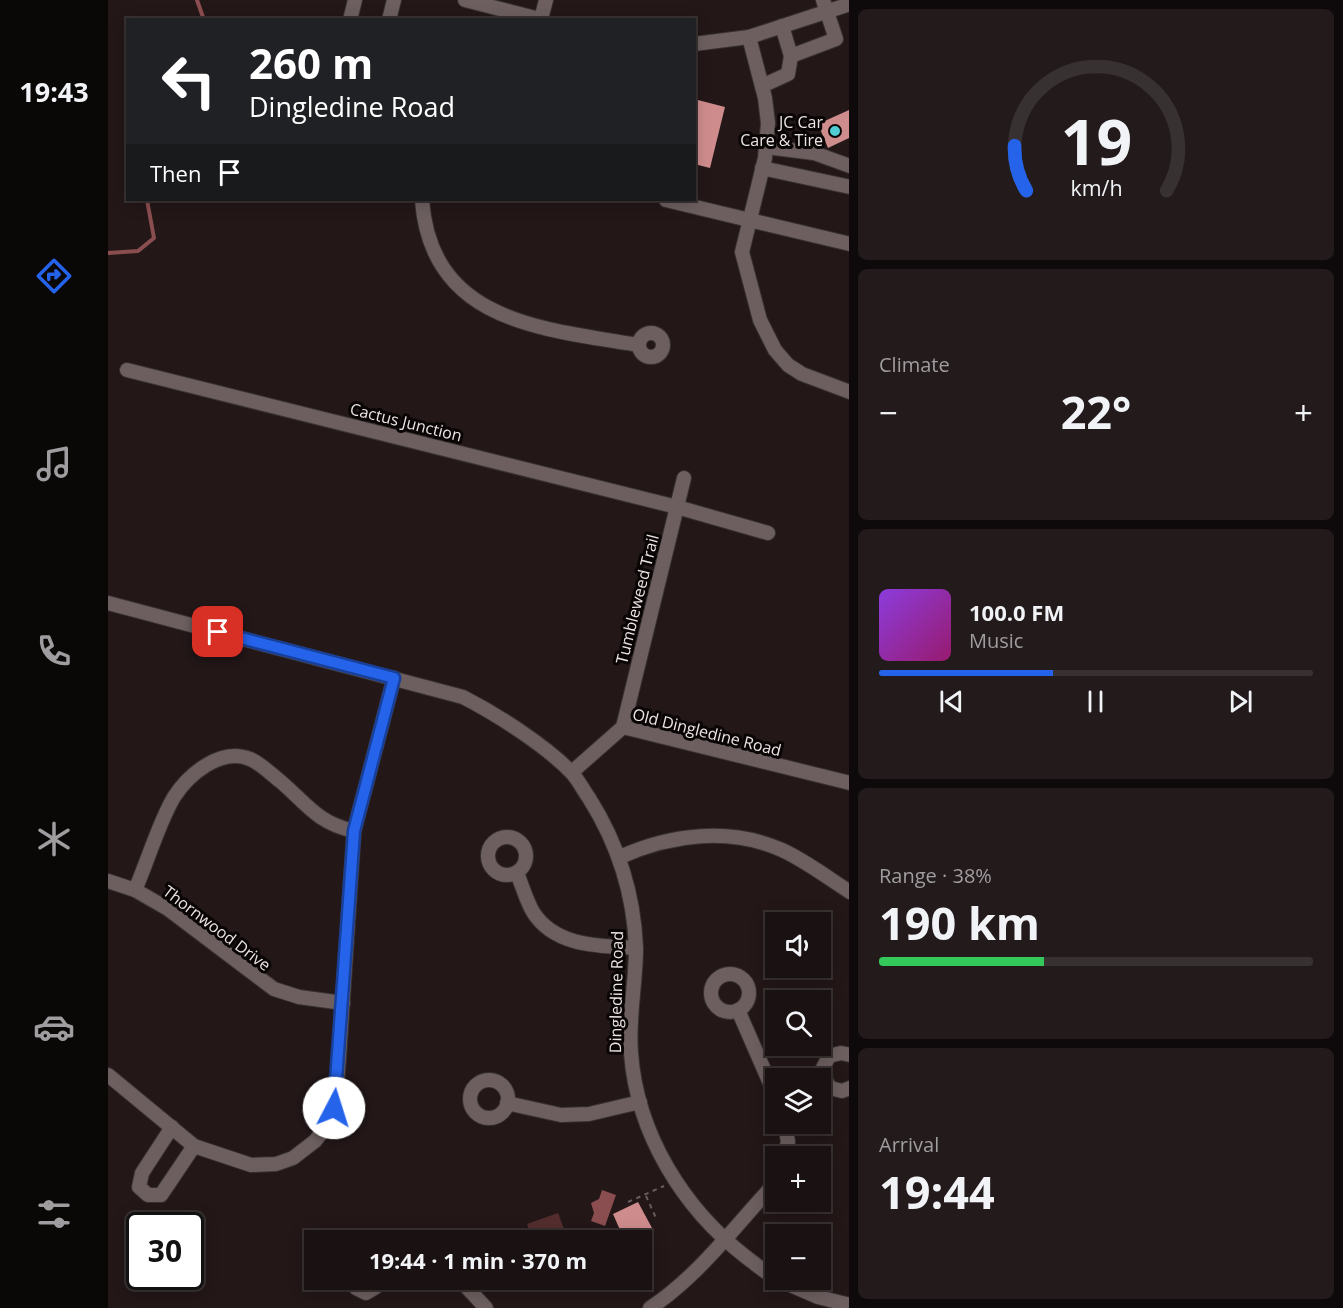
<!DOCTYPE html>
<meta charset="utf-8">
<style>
:root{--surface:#1a1112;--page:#231a1b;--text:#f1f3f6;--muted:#9f9d9f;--line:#383132;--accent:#2563eb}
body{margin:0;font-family:"Open Sans",sans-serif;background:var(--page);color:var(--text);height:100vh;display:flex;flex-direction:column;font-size:22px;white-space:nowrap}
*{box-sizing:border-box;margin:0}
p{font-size:20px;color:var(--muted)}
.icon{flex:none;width:33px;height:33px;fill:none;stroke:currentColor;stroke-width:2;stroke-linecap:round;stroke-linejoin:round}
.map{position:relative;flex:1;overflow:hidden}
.sheet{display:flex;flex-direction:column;gap:9px;padding:9px;background:#0e090a;width:494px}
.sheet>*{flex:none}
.top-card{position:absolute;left:18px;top:18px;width:570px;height:183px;border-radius:0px;box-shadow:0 3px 15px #0003,0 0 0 2px var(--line);background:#202124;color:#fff;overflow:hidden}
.fabs{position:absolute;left:657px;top:912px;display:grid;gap:12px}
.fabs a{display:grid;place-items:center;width:66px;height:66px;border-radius:0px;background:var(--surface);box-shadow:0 3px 15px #0003,0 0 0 2px var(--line);font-size:30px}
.speed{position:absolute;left:18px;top:1212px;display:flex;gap:12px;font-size:30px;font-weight:700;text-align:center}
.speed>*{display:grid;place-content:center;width:78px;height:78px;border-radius:50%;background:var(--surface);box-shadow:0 3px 15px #0003,0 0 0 2px var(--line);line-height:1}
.speed .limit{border:3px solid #111;border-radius:9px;background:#fff;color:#111}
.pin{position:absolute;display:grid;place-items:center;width:51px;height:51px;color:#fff;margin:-26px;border-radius:12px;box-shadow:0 3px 9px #0006}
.me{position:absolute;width:66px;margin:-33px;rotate:5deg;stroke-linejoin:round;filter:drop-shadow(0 0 4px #0008)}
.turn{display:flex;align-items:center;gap:21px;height:126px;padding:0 24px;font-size:27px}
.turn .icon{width:78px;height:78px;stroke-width:2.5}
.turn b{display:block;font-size:42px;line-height:51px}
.then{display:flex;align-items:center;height:57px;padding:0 24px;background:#0003;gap:12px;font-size:22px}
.big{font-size:45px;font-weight:700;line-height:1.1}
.sheet .card{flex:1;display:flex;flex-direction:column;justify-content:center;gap:9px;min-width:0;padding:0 21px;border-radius:9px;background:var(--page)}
.sheet .dial{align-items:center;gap:0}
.dial svg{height:156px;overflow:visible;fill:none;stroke:var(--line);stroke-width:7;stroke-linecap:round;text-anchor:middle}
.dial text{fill:var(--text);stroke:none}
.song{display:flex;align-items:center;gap:18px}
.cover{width:72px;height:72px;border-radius:9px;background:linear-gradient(135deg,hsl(270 70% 55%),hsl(320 70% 35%))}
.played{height:6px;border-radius:3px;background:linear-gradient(90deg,var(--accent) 40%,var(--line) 40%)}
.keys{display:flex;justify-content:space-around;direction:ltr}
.heat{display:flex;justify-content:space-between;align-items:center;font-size:33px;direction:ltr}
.charge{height:9px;border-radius:4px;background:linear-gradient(90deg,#34c759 38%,var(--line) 0)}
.trip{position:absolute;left:196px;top:1230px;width:348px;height:60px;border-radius:0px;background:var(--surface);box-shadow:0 3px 15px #0003,0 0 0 2px var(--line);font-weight:700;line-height:60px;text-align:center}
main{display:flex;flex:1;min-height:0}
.tabs{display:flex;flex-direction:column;width:108px;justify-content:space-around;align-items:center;background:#0a0707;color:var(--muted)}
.tabs .icon{width:42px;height:42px}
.tabs .on{color:var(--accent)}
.tabs b{font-size:27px;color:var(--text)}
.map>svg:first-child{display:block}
</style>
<main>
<nav class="tabs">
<b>19:43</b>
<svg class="icon on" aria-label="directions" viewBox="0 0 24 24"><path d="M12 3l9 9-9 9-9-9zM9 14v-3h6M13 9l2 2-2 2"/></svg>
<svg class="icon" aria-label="music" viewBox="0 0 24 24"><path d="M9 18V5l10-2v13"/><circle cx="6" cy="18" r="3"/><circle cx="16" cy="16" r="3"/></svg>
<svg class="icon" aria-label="phone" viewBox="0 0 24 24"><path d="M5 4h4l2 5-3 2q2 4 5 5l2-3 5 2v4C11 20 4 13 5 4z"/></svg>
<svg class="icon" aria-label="climate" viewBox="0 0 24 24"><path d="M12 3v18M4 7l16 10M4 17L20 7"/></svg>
<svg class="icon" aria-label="car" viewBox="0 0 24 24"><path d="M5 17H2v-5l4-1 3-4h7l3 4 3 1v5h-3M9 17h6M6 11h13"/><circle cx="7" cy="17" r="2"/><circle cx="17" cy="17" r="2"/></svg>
<svg class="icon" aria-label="filters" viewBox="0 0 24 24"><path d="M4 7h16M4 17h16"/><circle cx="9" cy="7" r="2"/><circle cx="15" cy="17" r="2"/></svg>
</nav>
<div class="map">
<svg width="742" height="1308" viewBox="0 0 742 1308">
<rect width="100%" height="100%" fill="#231718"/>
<polygon fill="#542e2f" points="450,1213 460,1240 425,1240 419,1224"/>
<polygon fill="#8b4e50" points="494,1190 508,1195 497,1226 483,1221 486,1213 483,1203 491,1199"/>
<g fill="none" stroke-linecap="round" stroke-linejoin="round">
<g stroke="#8b4e50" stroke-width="4">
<polyline points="89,0 96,20"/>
<polyline points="0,253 30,251 46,238 39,200"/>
</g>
</g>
<g fill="#cf8c8d">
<polygon points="586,99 617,107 602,168 586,164"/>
<polygon points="741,110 741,138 720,148 710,124"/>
<polygon points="530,1202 544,1228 516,1239 505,1214"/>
</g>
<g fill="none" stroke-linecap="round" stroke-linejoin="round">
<g stroke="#393131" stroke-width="16">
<g id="minor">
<polyline points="357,0 435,20"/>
<polyline points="433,19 438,0"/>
<polyline points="242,20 247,0"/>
<polyline points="281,20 286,0"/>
<polyline points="674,26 683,56 728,39 715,0"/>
<polyline points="641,37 657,98 660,123 657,158 634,252 652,320 667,350 680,365 694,374 742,392"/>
<polyline points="586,44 641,37 742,4"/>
<polyline points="654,86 680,74 683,56"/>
<polyline points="658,147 706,153 742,166"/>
<polyline points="654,168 742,187"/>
<path d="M314,200C323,322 434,329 531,345"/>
<polyline points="558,200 742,244"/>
<circle cx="543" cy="345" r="12"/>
<polyline points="19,370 569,507 660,533"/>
<path d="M0,603L355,697C388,714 437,745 463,772C470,779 475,790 481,798C510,844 526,894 528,948C528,983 520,1018 523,1053C529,1134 575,1208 638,1257C648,1264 657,1273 668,1278"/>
<polyline points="515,727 576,478"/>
<polyline points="464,772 515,727 742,783"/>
<circle cx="399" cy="856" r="19"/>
<path d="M512,857C563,834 622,827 674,850C698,861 720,878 742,892"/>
<path d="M409,873C414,885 418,900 425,912C447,947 492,946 528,948"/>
<polyline points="0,881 27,890 60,909 166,989 191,997 235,1003"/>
<path d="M27,890C39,863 51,822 66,797C81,774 113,747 142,759C152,763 163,774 172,781C198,803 209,823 246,831"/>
<circle cx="622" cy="993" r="19"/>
<polyline points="630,1010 668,1097"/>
<polyline points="742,1055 733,1053 721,1056 713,1072 722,1088 734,1091 742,1088"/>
<polyline points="0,1075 86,1146 143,1165 168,1164 185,1158 207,1141 218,1127 227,1108 231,1057 246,831 286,678"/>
<circle cx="381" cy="1099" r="19"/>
<polyline points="399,1103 453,1115 481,1114 532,1102"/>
<polyline points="64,1127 34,1173 31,1187 40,1195 53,1195 86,1146"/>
<polyline points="676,1156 680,1142 677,1124"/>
<polyline points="245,1280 248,1288 258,1293 268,1287 270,1280"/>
<polyline points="352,1280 378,1308"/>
<polyline points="671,1280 710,1297 742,1305"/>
<path d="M542,1308C588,1278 623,1231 660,1191L668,1177"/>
</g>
</g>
<g stroke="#695e5e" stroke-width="2" stroke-dasharray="4.5 4.5" stroke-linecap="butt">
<polyline points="538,1196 548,1218"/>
<polyline points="520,1202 556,1186"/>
<polyline points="478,1280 483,1285"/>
</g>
<use href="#minor" stroke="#6d5f5f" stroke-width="14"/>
</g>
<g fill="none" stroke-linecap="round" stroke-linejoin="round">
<g stroke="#184099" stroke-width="15">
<polyline id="route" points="110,632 286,678 246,831 226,1108"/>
</g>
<use href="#route" stroke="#2563eb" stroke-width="10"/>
</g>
<circle fill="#51ccd3" stroke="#090505" stroke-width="2" cx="727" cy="131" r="6"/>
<g text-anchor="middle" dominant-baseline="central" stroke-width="6" stroke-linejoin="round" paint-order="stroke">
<g font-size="16" fill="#ede4e4" stroke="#090505" text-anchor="end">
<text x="715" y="122">JC Car<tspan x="715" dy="18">Care &amp; Tire</tspan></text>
</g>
<g font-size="16" fill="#ede4e4" stroke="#090505">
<text transform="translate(298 422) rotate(14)">Cactus Junction</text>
<text transform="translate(529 599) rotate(-76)">Tumbleweed Trail</text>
<text transform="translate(599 732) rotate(14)">Old Dingledine Road</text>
<text transform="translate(109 928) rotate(37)">Thornwood Drive</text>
<text transform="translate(508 992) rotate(-89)">Dingledine Road</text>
</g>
</g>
</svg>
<div class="fabs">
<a><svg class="icon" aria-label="sound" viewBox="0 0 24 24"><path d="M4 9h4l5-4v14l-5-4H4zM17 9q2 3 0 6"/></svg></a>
<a><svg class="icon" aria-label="search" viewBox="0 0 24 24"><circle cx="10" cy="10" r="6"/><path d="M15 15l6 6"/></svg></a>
<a><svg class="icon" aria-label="layers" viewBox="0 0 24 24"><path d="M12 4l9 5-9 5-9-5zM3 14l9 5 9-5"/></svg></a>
<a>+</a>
<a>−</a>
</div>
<div class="speed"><div class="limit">30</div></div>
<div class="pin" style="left:110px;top:632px;background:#d93025"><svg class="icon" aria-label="arrive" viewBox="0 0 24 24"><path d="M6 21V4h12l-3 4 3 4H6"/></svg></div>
<svg class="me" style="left:226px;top:1108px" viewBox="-20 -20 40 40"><circle r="19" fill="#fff"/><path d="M0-13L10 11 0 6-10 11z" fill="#2563eb"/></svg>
<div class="trip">19:44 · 1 min · 370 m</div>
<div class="top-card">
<div class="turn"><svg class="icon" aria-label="left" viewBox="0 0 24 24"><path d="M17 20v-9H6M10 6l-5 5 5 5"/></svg><div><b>260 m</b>Dingledine Road</div></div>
<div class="then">Then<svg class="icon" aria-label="arrive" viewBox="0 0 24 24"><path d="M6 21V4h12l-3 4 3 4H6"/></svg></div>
</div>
</div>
<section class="sheet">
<div class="card dial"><svg viewBox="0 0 100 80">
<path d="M14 69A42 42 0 1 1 86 69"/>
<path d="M14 69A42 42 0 0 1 8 46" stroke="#2563eb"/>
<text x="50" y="56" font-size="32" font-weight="700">19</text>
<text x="50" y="72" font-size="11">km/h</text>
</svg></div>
<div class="card"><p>Climate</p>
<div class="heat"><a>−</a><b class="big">22°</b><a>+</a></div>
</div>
<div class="card">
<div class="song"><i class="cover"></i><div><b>100.0 FM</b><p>Music</p></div></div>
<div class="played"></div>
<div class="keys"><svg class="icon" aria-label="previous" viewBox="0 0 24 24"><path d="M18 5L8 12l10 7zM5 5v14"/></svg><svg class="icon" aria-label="pause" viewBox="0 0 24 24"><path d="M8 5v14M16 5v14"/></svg><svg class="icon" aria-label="next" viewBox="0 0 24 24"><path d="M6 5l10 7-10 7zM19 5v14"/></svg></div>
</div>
<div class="card"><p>Range · 38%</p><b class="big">190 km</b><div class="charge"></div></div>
<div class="card"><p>Arrival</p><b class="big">19:44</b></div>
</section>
</main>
